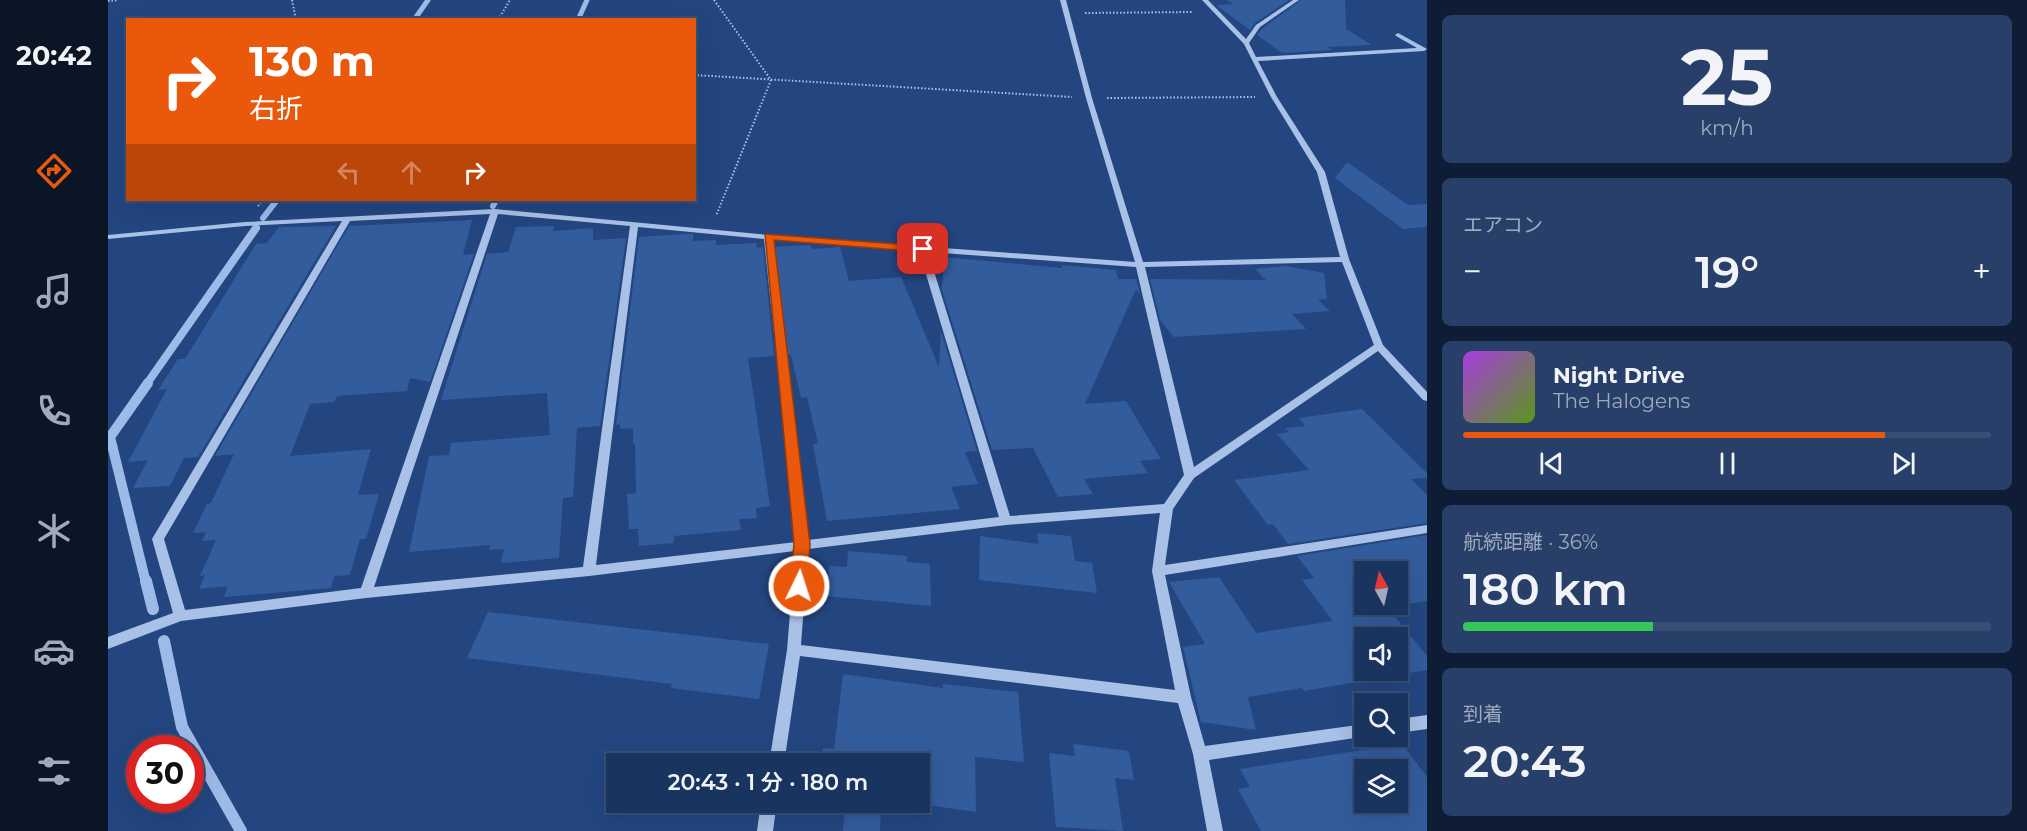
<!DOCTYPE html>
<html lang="ja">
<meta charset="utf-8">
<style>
:root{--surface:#1a3460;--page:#273f69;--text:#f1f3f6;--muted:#9faabd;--line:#384f75;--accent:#ea580c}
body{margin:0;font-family:Montserrat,"Noto Sans JP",sans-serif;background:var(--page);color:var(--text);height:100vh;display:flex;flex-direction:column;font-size:22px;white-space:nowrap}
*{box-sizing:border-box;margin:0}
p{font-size:20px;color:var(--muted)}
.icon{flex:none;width:33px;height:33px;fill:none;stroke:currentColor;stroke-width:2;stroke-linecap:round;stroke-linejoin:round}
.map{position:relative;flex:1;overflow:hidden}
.sheet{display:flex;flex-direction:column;gap:15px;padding:15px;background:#0e1d35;width:600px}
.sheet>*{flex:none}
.guide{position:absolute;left:18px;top:18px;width:570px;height:183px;border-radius:0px;box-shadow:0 6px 24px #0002,0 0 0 2px var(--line);background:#ea580c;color:#fff;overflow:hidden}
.needle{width:39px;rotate:352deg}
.tools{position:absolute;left:1246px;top:561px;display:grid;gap:12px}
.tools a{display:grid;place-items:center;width:54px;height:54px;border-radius:0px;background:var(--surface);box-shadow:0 6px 24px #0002,0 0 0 2px var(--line);font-size:30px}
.speed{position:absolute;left:18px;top:735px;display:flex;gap:12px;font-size:30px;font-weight:700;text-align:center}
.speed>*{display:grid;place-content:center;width:78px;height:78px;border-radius:50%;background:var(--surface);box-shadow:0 6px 24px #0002,0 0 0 2px var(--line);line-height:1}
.speed .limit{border:9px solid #d22;background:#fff;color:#111}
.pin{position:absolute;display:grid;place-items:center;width:51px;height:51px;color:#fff;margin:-26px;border-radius:12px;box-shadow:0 3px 9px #0006}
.me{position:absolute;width:66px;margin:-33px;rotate:4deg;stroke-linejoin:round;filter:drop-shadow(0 0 4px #0008)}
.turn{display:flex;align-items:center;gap:21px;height:126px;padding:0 24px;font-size:27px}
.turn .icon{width:78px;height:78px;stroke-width:2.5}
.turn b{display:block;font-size:42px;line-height:51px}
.lanes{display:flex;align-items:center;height:57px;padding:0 24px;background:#0003;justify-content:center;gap:30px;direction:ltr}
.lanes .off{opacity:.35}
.big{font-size:45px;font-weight:600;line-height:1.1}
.sheet .tile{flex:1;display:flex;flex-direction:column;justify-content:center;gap:9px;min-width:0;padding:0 21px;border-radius:9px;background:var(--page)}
.sheet .dial{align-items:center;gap:0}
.dial b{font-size:78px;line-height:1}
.song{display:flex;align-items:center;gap:18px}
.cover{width:72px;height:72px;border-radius:9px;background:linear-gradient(135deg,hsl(280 70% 55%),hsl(90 70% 35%))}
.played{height:6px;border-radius:3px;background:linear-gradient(90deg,var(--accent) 80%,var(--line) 80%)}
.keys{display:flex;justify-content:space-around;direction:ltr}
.heat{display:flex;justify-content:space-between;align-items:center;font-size:33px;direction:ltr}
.charge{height:9px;border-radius:4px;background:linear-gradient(90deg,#34c759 36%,var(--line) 0)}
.trip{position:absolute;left:498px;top:753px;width:324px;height:60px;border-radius:0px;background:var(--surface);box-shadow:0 6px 24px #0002,0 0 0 2px var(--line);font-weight:600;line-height:60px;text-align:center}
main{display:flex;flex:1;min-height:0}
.tab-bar{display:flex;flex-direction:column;width:108px;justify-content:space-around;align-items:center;background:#0a1526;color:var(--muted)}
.tab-bar .icon{width:42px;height:42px}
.tab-bar .selected{color:var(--accent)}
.tab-bar b{font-size:27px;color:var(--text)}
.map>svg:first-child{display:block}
</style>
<main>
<nav class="tab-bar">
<b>20:42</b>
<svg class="icon selected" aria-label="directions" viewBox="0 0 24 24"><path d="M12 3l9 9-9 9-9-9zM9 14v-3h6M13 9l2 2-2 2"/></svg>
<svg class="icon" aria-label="music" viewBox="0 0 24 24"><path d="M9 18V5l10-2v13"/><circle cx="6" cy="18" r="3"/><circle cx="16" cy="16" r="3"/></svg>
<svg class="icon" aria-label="phone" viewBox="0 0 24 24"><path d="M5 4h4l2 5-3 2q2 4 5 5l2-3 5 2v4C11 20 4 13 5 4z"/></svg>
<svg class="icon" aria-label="climate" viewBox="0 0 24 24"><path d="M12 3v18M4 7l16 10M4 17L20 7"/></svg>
<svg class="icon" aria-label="car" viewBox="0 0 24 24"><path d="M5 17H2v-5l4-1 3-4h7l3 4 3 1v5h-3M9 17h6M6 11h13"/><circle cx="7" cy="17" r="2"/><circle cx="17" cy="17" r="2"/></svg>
<svg class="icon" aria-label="filters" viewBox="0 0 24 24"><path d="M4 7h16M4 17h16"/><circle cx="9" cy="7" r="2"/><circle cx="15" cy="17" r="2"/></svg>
</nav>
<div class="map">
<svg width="1319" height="831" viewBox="0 0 1319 831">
<rect width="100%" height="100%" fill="#234680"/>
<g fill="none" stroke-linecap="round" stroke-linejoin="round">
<g stroke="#9dbbe8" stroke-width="5">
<polyline points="306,20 320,0"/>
<polyline points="470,20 479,0"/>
</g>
<g stroke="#9dbbe8" stroke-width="6">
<polyline points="385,206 388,200"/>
<polyline points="155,218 169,200"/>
</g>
<polyline stroke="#9dbbe8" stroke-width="8" points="38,385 148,228"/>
<polyline stroke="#9dbbe8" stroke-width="10" points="38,583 2,437 40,383"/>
<g stroke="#9dbbe8" stroke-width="12">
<polyline points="38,581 45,609"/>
<polyline points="56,641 74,727 133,831"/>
</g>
</g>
<g fill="#335c9d" fill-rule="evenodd">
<polygon points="1118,0 1181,0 1147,23 1142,30 1108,5 1125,4"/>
<polygon points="1193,0 1237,0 1238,29 1264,45 1219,47 1225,50 1174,53 1149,35 1154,29"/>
<polygon points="1239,162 1300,205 1319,204 1319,227 1295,229 1227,178"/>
<polygon points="364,220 355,255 366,254 322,382 302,378 299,391 229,396 226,402 202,404 182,456 263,449 250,495 271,494 258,539 252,539 242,575 226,576 223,588 116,597 120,586 91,589 97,575 92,576 108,540 94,541 98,532 85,533 99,504 103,503 126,454 107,456 241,226"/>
<polygon points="228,226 90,457 76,458 62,486 25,488 40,460 20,462 59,389 50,390 70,359 77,359 148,244 159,243 171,227"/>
<polygon points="446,226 445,231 485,228 485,240 518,238 492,426 469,428 465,497 455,498 451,558 393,563 396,549 381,550 382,545 301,552 321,456 341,455 343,443 442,435 439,393 333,400 379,254 400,252 408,227"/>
<polygon points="578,234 585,234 585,241 608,240 608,245 648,243 649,248 655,247 666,356 640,358 662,506 648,508 649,518 631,519 633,530 566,536 566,543 531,546 530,529 521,529 519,494 528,493 527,443 525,444 525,428 512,429 512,424 508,425 531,237"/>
<polygon points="702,245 705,249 732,247 741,281 793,277 831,367 833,331 869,451 857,452 870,484 843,487 852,509 719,521 705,444 710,443 699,397 693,398 683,355 680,355 667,247"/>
<polygon points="836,257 954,268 954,265 1008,270 1010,279 1028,279 1032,294 1028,289 977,404 1018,401 1053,459 1032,461 1040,473 976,479 985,494 950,497 925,448 884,450 834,290"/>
<polygon points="1178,266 1216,273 1219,299 1210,300 1222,311 1184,314 1198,329 1066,337 1052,320 1042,279 1158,280 1147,269"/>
<polygon points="1254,409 1319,473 1319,478 1303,479 1319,495 1319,523 1180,544 1165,524 1160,525 1126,480 1201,470 1169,434 1181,432 1177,428 1197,426 1191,418"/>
<polygon points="929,533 963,536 967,561 984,563 989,593 871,580 872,536 931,544"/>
<path d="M1319,535V601L1279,607L1319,656V670L1196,691L1194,688L1140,697L1148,730L1093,722L1075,647L1097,644L1061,582L1111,577L1148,633L1225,621L1194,580L1206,578L1189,556ZM1257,572H1290V604H1257ZM1257,638H1290V670H1257Z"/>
<polygon points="740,551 799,556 799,562 822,564 823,606 718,596 721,566 739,567"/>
<polygon points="380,612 661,644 651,699 563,688 564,684 359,658"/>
<polygon points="735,674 835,688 835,684 910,692 916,762 867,757 868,812 799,802 812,802 812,764 714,764 715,748 726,749"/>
<polygon points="965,744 1021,751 1026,780 1007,778 1015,831 948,827 941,753 967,756"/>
<path d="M1294,744L1319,777V831H1153L1130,789L1142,787L1132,769ZM1257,770H1290V802H1257Z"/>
<polygon points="738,802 773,802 772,831 735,831"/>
</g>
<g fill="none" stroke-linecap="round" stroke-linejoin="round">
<g stroke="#a9c1e7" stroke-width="2" stroke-dasharray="1.5 2" stroke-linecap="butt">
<polyline points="184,0 188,20"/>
<polyline points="606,0 663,80 608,216"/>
<polyline points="0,1 10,0"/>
<polyline points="977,13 1084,12"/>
<polyline points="390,20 402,0"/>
<polyline points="586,75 964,97"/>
<polyline points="999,98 1147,97"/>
<polyline points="150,206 155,200"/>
</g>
<g fill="#a9c1e7" fill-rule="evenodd">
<path d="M952,0H958L984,98L1035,262L1232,257L1209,172L1163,97L1136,44L1094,0H1100L1138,39L1148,25L1185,0H1191L1152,27L1141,43L1148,57L1309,48L1288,36L1287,35L1290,33L1319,49L1316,51L1150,61L1169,97L1217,172L1241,259L1275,345L1319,392V401L1315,400L1270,351L1086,478L1065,509L1057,565L1319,525V533L1057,575L1083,697L1097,746L1257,724V736H1260L1101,760L1115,831H1099L1085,754L1070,703L692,656L676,764H661L679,650L687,551L481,576L258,598L73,621L0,649V637L65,613L44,539L234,221L137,226L0,239V235L137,222L387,209L660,235L1027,262L978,98ZM382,214L253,588L77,610L56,539L242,221ZM390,214L522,226L475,567L266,587ZM530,227L656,239L688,542L488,565ZM664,240L811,251L891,517L700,540ZM820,252L1028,267L1076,475L1056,504L902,516ZM1234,262L1266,345L1086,467L1037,267ZM1052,513L1044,571L1067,690L693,645L700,549L898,525Z"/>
<polygon points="1319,715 1319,729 1290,733 1290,719"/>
<polygon points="653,802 669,802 665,831 649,831"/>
</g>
</g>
<polygon fill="#ea580c" stroke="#983908" stroke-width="1.5" points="657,234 815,246 821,249 815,252 666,240 702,544 699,586 696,591 685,591 682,586 686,544"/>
</svg>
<div class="tools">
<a><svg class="needle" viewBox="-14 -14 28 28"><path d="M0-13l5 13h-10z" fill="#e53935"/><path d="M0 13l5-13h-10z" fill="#9faabd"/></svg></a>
<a><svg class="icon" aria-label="sound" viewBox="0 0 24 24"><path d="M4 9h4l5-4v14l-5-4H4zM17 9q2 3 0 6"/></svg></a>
<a><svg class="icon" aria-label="search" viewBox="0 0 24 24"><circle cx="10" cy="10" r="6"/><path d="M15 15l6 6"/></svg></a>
<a><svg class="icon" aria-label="layers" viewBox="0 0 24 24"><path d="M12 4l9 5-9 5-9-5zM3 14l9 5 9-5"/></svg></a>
</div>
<div class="speed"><div class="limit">30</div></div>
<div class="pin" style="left:815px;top:249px;background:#d93025"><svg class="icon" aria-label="arrive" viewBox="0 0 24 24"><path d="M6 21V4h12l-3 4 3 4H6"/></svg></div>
<svg class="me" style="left:691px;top:586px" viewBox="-20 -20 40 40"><circle r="17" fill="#ea580c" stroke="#fff" stroke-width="3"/><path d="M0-11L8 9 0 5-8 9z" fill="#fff"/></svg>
<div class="trip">20:43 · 1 分 · 180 m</div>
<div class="guide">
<div class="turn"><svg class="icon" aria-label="right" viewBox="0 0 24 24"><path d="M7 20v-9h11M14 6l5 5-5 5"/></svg><div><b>130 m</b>右折</div></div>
<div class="lanes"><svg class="icon off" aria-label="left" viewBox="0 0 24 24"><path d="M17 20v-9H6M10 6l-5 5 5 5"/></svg><svg class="icon off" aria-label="ahead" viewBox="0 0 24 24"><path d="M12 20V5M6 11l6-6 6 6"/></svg><svg class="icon" aria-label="right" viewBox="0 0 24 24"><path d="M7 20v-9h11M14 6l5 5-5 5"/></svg></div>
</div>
</div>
<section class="sheet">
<div class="tile dial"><b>25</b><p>km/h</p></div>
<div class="tile"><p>エアコン</p>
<div class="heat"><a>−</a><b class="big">19°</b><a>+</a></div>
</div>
<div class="tile">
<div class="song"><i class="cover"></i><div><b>Night Drive</b><p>The Halogens</p></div></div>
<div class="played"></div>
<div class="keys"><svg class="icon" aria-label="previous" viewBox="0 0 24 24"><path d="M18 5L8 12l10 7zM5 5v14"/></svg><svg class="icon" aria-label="pause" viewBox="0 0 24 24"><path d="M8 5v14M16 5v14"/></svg><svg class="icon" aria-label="next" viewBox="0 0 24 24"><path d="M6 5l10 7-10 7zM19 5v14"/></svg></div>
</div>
<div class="tile"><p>航続距離 · 36%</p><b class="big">180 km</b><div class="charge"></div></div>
<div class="tile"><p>到着</p><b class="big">20:43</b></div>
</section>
</main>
